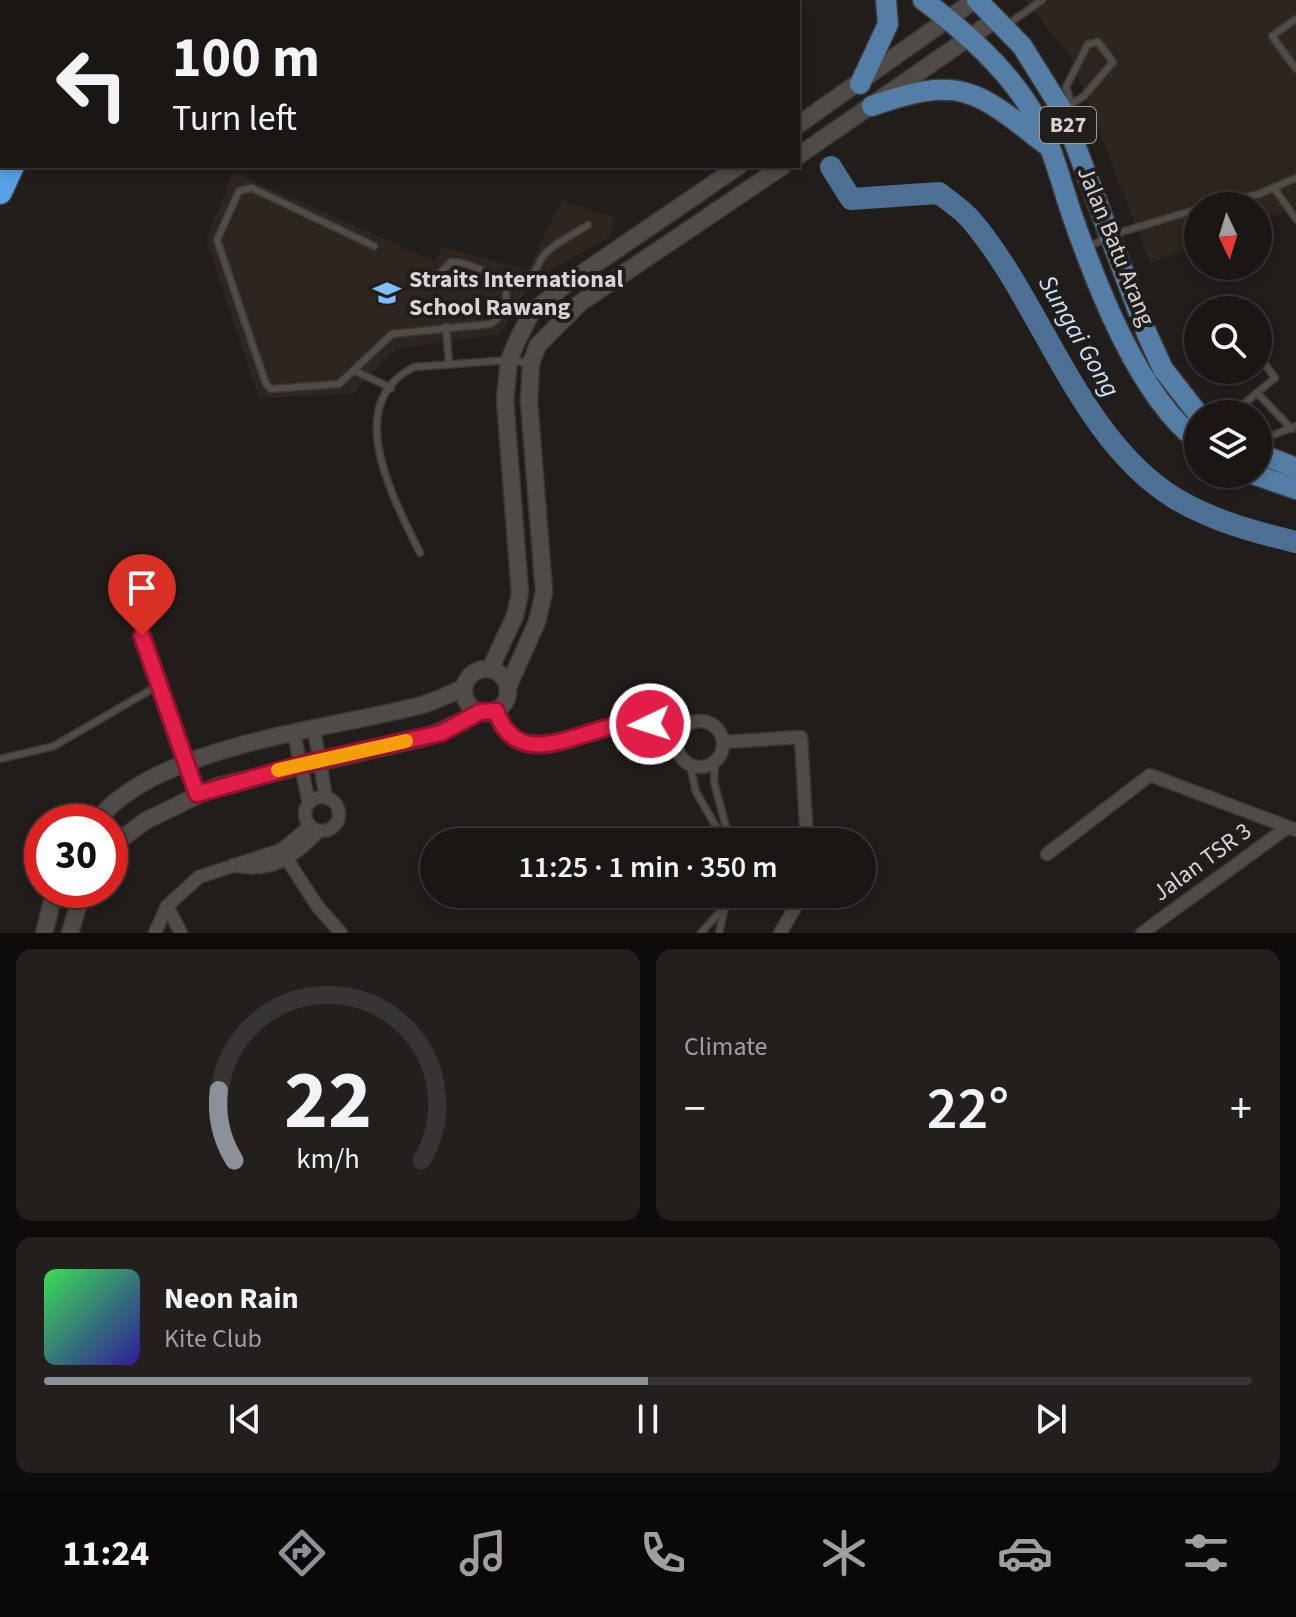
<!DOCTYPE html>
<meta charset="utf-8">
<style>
:root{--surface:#191614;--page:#221f1d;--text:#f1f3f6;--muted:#9f9fa0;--line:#373534;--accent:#8c9099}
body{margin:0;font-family:"Source Sans 3",sans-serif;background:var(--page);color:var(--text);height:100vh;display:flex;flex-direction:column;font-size:30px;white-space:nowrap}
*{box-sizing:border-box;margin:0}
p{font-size:26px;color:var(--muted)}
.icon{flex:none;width:44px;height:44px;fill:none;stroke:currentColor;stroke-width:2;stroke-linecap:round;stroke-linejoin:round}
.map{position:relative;height:933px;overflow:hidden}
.details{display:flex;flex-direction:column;gap:16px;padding:16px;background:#0e0c0b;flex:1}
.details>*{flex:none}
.top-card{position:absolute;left:0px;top:0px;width:800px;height:168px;box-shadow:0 4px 12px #0003,0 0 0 2px var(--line);background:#191614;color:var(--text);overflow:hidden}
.needle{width:52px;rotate:176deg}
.controls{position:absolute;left:1184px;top:192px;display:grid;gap:16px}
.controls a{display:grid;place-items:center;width:88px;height:88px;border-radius:50%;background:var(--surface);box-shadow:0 4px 12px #0003,0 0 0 2px var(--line);font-size:40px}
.speed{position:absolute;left:24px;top:804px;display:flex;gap:16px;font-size:40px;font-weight:700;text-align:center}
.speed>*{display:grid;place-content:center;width:104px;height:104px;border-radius:50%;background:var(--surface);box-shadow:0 4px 12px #0003,0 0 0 2px var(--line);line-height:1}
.speed .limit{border:12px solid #d22;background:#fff;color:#111}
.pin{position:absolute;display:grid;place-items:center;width:68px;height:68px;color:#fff;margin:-82px -34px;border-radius:50% 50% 50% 0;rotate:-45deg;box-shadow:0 0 8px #0007}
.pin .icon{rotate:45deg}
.me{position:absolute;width:88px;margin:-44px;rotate:266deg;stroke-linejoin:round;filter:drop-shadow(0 0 6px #0008)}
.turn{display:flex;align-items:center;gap:28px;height:168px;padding:0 40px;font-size:36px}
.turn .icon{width:104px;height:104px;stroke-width:2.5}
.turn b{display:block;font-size:56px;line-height:68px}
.big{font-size:60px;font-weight:600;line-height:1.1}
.details .widget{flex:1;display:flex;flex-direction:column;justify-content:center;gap:12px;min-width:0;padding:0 28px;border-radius:16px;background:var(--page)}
.details .dial{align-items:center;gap:0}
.dial svg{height:208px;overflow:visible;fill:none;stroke:var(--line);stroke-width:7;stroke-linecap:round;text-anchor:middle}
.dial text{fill:var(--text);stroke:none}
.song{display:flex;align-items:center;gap:24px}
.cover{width:96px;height:96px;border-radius:12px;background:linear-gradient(135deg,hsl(130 70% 55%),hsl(250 70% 35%))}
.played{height:8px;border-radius:4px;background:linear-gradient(90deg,var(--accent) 50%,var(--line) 50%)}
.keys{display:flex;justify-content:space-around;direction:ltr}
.heat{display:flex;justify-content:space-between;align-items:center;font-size:44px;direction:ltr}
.details .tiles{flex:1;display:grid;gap:16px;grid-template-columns:1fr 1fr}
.widget:last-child{grid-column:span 2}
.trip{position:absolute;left:420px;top:828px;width:456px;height:80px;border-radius:40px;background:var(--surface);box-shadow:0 4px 12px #0003,0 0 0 2px var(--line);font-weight:600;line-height:80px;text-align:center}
.dock{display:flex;height:128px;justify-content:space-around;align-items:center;background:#0a0908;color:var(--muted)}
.dock .icon{width:56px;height:56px}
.dock .on{color:var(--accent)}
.dock b{font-size:36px;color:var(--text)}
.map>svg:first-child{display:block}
</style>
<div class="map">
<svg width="1296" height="933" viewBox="0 0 1296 933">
<rect width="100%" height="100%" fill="#211d1a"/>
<g fill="#2d251e">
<polygon points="1025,0 1296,0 1296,207 1258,221 1258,206 1198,206 1198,244 1150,263 1070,56"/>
<polygon points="233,172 435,261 443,247 527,270 562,200 616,218 610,237 549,271 517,302 501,334 396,349 352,394 259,398 206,240"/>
</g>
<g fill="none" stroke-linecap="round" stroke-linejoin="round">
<g stroke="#4c6f93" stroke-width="22">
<polyline points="249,0 250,2"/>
<path d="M831,167L851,199L939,193C950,202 963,210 972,221C1043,305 1079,440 1176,499C1214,521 1254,532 1296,542"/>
</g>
<g stroke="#3b3837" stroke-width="9">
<g id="service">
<polyline points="666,0 669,2"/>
<polyline points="472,2 473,0"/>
<polyline points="742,2 742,0"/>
<polyline points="1296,19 1272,36 1296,69"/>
<polyline points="1007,25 1042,0"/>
<polyline points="1065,108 1084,96 1113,62 1098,42 1088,44 1066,87 1071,103"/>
<polyline points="1274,188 1296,219"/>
<polyline points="1210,206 1259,194 1296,178"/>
<path d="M374,246L252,188L239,191L217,240L266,384L271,389L339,384L392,334L491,324C507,313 507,298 506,281"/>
<polyline points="1089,247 1111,235 1198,209"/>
<path d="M437,276L451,262C472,262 485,274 505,280C539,291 530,271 545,254C555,242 575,234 588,225"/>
<polyline points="446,327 449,363"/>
<polyline points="355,371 391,388"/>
<polyline points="1257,393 1292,429"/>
<polyline points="1235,411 1275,378 1260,357"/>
<polyline points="1258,441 1296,426"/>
<path d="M420,553C395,501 340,404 414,367L509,360L528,363"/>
<polyline points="125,587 197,794"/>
<polyline points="0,759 54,746 159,685"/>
<polyline points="715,762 714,782 730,842"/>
<polyline points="690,765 696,792 725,842"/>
<polyline points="701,933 724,907"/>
<polyline points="719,933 728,894"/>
</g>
</g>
<g stroke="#3b3837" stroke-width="15">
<g id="minor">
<path d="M496,711C515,770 570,735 609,727C634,722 659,724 684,727"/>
<circle cx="700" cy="744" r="23"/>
<polyline points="650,724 677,748"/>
<polyline points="314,729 326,798"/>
<polyline points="294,734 309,803"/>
<polyline points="724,742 801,737 807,842"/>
<circle cx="322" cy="814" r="17"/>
<polyline points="281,850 318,907 341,933"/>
<polyline points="1047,854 1150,775 1296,830"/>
<path d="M233,865C271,874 294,857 319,831"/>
<polyline points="167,906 181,933"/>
<polyline points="155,933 167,906 199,877 281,850 310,826"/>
<polyline points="780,933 803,894"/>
<polyline points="1142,933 1288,827"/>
</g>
</g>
<g stroke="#3b3837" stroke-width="19">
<g id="tertiary">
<polyline points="798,125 975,0"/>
<polyline points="798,156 996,19"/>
<circle cx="486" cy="691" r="22"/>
<polyline points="490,669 515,616 520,593 505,400 509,360 517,341 532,312 565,285 739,166"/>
<polyline points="508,687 537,622 544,592 529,401 531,363 538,345 580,303 783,166"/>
<path d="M96,822C153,746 329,729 418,706C434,702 449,694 464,688"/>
<polyline points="110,848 145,821 217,786 428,737 480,712"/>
<polyline points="44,933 55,890"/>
<polyline points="70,933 83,890"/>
</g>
</g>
<g stroke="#3b3837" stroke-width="23">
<g id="primary">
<path d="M923,0C965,31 1010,71 1036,118C1053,147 1061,183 1072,215C1096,284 1139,397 1198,441"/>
<polyline points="977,0 1022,46 1062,110 1147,334 1163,369 1198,414"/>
<polyline points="860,84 888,24 886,0"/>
<path d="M872,106C960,75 976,89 1045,144"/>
<polyline points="1258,453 1296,468"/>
<polyline points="1253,474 1296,489"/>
</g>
</g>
<g stroke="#3b3837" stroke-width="27">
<g id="motorway">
<polyline points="45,2 45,0"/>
<polyline points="75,2 76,0"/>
<polyline points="0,128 2,124"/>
<polyline points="0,192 12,166"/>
</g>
</g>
<use href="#service" stroke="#4f4b47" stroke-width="6"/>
<use href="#minor" stroke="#4f4b47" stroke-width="12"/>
<use href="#tertiary" stroke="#4f4b47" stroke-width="16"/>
<use href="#primary" stroke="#547ea6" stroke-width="20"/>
<use href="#motorway" stroke="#58a0e5" stroke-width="24"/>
</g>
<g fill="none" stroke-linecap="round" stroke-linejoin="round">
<g stroke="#92132f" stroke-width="20">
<path id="route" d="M142,636L197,794L303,764L441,733L480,712L496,711C515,767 567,738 606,728C620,724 635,723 650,724"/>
</g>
<use href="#route" stroke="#e11d48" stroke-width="14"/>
<polyline stroke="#f59e0b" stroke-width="14" points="278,770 406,741"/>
</g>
<defs>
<g id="school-bare" transform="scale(2.16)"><path d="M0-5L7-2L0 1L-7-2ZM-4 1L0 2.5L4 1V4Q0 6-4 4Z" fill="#80bdfa" stroke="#211d1a" stroke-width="2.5" paint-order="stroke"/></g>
</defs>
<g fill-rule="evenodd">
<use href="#school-bare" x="387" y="293"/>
</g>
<g text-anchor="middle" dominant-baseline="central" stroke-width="8" stroke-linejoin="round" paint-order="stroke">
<rect fill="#211d1a" stroke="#a09e9c" stroke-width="2" x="1040" y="107" width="56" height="36" rx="6"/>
<g font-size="22" font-weight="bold" fill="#d7d5d3">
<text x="1068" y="125">B27</text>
</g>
<g font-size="24" fill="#d7d5d3" stroke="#211d1a">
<text transform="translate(1116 246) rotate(68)">Jalan Batu Arang</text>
<text transform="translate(1202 862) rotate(-36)">Jalan TSR 3</text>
</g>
<g font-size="24" font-weight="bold" fill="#d7d5d3" stroke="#211d1a" text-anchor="start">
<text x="409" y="279">Straits International<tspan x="409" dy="28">School Rawang</tspan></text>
</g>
<g font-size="26" font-style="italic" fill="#cbe1f9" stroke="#211d1a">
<text transform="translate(1079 336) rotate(60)">Sungai Gong</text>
</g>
</g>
</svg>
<div class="controls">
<a><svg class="needle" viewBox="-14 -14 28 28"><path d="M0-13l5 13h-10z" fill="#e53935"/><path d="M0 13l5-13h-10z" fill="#9f9fa0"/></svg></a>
<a><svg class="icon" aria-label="search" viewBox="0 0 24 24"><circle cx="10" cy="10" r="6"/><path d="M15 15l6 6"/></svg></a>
<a><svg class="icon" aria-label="layers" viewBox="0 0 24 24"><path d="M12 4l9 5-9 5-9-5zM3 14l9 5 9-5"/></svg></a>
</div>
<div class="speed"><div class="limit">30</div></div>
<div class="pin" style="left:142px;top:636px;background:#d93025"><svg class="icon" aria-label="arrive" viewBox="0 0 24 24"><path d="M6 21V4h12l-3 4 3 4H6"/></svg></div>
<svg class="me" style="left:650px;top:724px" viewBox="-20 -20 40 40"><circle r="17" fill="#e11d48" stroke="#fff" stroke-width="3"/><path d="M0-11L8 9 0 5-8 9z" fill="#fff"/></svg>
<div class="trip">11:25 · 1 min · 350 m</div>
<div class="top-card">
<div class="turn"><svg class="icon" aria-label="left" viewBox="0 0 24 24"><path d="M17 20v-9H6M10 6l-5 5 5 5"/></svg><div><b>100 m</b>Turn left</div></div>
</div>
</div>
<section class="details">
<div class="tiles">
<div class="widget dial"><svg viewBox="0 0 100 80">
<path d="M14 69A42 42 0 1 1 86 69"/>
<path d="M14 69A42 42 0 0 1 8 42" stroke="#8c9099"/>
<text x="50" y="56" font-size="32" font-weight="700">22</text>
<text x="50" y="72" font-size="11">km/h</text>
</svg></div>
<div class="widget"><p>Climate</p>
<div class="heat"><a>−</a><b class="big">22°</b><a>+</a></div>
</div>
<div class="widget">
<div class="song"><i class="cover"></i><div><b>Neon Rain</b><p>Kite Club</p></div></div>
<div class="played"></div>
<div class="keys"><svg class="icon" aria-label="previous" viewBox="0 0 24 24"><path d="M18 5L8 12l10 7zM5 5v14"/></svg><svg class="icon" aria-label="pause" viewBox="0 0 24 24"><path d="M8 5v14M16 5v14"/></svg><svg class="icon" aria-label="next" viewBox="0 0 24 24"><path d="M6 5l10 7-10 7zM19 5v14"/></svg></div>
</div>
</div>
</section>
<nav class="dock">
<b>11:24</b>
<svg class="icon on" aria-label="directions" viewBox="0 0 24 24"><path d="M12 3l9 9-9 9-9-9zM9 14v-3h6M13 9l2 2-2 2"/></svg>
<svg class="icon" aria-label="music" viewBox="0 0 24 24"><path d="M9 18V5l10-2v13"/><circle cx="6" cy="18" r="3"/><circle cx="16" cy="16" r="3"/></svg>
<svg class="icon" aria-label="phone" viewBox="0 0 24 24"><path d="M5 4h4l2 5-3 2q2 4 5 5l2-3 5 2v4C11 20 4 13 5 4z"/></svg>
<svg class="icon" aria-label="climate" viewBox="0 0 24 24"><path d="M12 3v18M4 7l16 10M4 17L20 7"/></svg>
<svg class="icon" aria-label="car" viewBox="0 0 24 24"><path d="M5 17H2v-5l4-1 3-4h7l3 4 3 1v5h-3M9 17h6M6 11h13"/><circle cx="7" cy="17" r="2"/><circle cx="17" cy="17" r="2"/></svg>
<svg class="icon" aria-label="filters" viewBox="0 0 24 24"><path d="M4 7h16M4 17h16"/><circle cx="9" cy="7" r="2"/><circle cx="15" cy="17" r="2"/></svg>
</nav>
